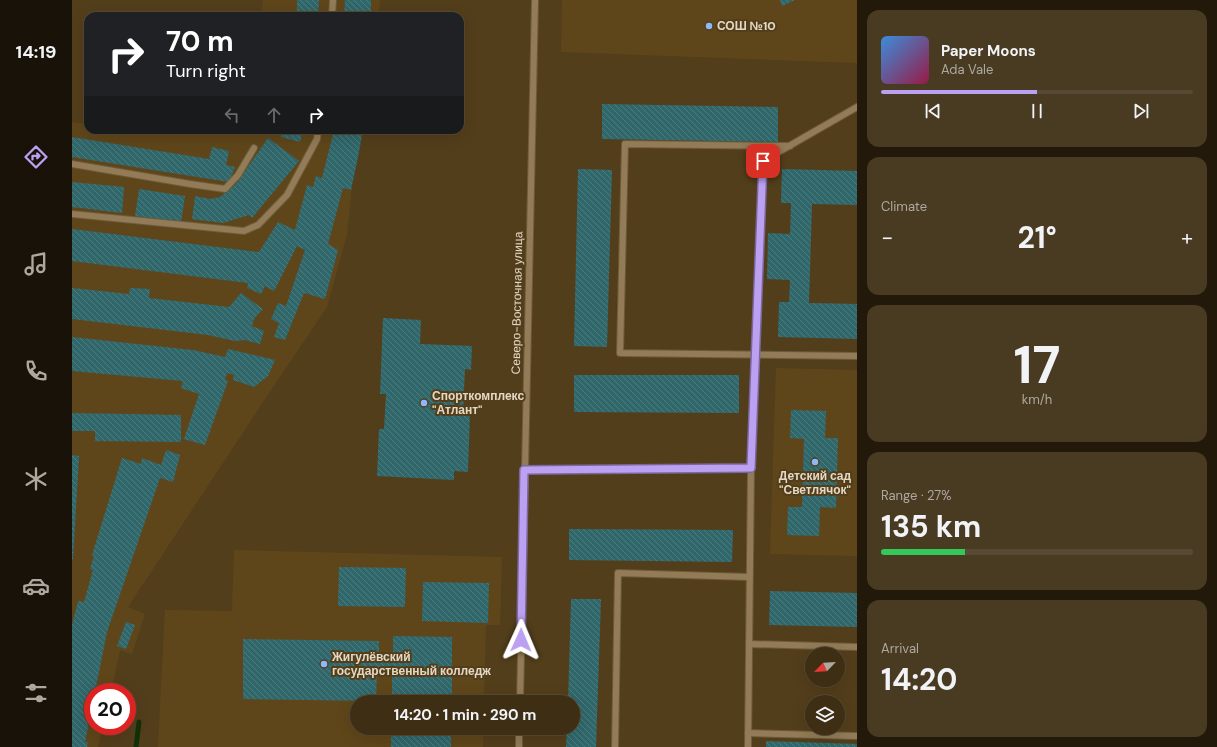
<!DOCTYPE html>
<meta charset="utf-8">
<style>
:root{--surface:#3e2e14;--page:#493a22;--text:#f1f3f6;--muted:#ada8a0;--line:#574a34;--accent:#bca0f2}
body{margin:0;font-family:"DM Sans",sans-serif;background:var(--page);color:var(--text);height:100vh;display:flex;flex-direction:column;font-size:15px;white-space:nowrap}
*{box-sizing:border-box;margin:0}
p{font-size:13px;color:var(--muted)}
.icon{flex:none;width:22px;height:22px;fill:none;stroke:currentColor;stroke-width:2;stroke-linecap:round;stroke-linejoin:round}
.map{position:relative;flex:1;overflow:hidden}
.side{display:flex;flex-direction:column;gap:10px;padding:10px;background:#22190b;width:360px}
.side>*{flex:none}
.banner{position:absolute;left:12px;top:12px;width:380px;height:122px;border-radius:12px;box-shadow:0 4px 16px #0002,0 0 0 1px var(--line);background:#202124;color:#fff;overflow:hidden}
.needle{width:26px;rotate:245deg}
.fabs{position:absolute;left:733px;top:647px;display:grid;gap:8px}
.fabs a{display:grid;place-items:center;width:40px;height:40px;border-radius:50%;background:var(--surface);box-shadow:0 4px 16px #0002,0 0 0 1px var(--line);font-size:20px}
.speed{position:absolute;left:12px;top:683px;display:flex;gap:8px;font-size:20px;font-weight:700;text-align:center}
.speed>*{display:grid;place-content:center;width:52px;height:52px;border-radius:50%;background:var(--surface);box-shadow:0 4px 16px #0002,0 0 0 1px var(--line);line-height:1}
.speed .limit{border:6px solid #d22;background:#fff;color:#111}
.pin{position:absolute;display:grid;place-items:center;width:34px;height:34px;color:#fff;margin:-17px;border-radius:8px;box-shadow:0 2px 6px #0006}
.me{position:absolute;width:44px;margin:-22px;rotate:1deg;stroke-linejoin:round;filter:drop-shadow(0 0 3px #0008)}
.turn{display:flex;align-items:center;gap:14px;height:84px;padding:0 16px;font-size:18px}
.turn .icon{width:52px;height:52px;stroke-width:2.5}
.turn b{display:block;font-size:28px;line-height:34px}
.lanes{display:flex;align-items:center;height:38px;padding:0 16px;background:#0003;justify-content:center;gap:20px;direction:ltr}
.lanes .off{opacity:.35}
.big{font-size:30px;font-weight:700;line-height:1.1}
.side .card{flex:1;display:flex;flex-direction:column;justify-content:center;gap:6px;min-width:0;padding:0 14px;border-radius:12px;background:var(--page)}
.side .dial{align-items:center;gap:0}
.dial b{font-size:52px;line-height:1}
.song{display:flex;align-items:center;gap:12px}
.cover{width:48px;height:48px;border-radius:6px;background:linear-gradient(135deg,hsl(210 70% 55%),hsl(340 70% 35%))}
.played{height:4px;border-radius:2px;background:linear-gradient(90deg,var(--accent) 50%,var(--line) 50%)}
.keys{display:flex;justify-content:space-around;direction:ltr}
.heat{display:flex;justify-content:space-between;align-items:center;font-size:22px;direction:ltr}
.charge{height:6px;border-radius:3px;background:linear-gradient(90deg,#34c759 27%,var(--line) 0)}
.trip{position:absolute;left:278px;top:695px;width:230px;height:40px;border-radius:20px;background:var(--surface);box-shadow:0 4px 16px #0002,0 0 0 1px var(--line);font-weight:700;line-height:40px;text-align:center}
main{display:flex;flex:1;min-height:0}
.tab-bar{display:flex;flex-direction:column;width:72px;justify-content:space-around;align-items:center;background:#191208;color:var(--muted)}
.tab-bar .icon{width:28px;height:28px}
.tab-bar .active{color:var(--accent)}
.tab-bar b{font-size:18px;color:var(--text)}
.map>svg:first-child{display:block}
</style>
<main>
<nav class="tab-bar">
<b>14:19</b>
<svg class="icon active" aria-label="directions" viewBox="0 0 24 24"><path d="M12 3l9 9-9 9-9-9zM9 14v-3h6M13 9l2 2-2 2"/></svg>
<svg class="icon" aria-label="music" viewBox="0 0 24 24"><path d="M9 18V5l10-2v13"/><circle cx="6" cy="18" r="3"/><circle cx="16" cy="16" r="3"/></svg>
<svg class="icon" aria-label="phone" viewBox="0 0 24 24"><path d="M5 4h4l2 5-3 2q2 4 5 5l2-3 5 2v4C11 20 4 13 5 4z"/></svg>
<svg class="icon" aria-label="climate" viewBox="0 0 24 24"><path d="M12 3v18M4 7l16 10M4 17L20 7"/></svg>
<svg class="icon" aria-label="car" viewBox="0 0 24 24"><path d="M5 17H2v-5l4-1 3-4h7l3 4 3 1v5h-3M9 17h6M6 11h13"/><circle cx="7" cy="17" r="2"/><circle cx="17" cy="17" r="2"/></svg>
<svg class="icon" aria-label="filters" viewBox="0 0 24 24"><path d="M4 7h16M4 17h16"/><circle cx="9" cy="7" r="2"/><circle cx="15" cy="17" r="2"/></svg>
</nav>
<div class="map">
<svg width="785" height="747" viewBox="0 0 785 747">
<defs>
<pattern id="building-back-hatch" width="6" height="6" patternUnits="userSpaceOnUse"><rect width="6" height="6" fill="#30676a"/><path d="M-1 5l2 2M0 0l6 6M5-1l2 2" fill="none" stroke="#4e7c7e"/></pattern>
</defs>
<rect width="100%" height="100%" fill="#533e1b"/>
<g fill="#5f461a">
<polygon points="191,0 308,0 307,16 189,16"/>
<polygon points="490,0 785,0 785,63 489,52"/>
<polygon points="0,122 16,124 16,130 93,130 142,134 146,130 288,130 284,147 275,234 255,307 195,396 56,607 73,614 60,654 48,650 39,692 21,692 21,726 31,726 26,747 0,747"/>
<polygon points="704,368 785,370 785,556 698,554"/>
<polygon points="162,550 430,557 428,625 414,625 412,702 285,702 285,728 411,728 411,747 86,747 93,610 160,611"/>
</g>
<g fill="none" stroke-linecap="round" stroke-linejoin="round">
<polyline stroke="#133109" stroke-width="5" points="64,747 67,722"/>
</g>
<g fill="url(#building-back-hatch)">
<polygon points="225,0 247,0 246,16 225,16"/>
<polygon points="273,0 299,0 299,16 272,16"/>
<polygon points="708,0 723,0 710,6"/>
<polygon points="530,104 706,107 706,142 530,139"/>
<polygon points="211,130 231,130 228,142 209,137"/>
<polygon points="262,130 291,130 286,157 279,190 271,188 256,244 266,250 253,299 232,293 213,340 202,337 207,323 199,319 206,303 214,306 233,250 225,246 202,291 193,286 189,294 175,288 176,283 0,261 0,229 187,252 206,222 223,230 235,185 241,187 244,176 250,178"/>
<polygon points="0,137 137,159 140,147 157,151 154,165 163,167 157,182 0,157"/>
<polygon points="196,138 227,161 180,218 177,215 151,223 120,219 123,196 138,199 148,197 164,184"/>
<polygon points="506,169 540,170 535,347 502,346"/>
<polygon points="710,169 785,171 785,205 740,204 737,303 785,304 785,339 706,337 707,302 717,302 718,280 695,279 696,233 718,234 719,203 709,203"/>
<polygon points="0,182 52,187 50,213 0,207"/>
<polygon points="67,189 113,196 109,223 63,216"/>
<polygon points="0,288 57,294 58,288 78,289 77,298 157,307 169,293 191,309 182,319 180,326 192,331 188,344 173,340 163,341 136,335 0,319"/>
<polygon points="311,318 349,320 348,344 400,346 399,370 393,369 391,412 398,413 396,472 382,471 382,480 305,476 307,429 312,429 314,394 308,394"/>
<polygon points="0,337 121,350 153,357 156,349 203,360 196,376 182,387 161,380 162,375 155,373 153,380 156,381 133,445 112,439 127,394 109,388 111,381 0,371"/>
<polygon points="502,375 667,375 667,413 502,412"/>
<polygon points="719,410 754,411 753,438 766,438 764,508 748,507 747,536 715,535 716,507 730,507 732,439 718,438"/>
<polygon points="0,413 109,415 109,442 23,441 23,431 0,431"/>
<polygon points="94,450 108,455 101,482 88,478 35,632 23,692 21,692 21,701 13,742 16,742 15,747 0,747 0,625 6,601 12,602 21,570 18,569 22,556 20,555 50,458 69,464 70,458 89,465"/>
<polygon points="0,455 7,456 1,559 0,559"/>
<polygon points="497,529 661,530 660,562 497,560"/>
<polygon points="267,567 334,568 333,607 266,606"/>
<polygon points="351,582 417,583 416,623 350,621"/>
<polygon points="698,591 785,593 785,627 697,625"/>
<polygon points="499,599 529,599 524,747 494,747 495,728 501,728 501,702 496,702"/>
<polygon points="54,622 63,625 54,649 45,646"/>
<polygon points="321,636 380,637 380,702 320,702 320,671 305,671 304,701 171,699 171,639 307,641 307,662 321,662"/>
<rect x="319" y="728" width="60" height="19"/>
<polygon points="694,741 785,744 785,747 694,747"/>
</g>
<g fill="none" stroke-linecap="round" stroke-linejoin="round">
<g stroke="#6c5b3b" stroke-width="8">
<g id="lane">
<polyline points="260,16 261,0"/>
<polyline points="718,146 553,144 548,353 785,356"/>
<polyline points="0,164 118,184 153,189 166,175 182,148"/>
<polyline points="0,214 172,231 186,225 215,195 245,139 246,130"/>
<polyline points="452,470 679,468"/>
<polyline points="677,644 785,647"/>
<polyline points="448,702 463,0"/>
<polyline points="676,733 785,736"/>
<polyline points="447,747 447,728"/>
<polyline points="543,747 546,573 677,577"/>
<polyline points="676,747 679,468 691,161 785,107"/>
</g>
</g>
<use href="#lane" stroke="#927b56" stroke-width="6"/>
</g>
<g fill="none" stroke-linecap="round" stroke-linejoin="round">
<g stroke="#7a689d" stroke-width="10">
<polyline id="route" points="449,640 452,470 679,468 691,161"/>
</g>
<use href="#route" stroke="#bca0f2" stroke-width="7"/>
</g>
<g fill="#8db9fc" stroke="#533e1b" stroke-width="1.5">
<circle cx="637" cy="26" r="4"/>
<circle cx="352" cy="403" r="4"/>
<circle cx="743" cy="462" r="4"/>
<circle cx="252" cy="664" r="4"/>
</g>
<g text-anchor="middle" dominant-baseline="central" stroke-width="4" stroke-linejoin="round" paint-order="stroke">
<g font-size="12" font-weight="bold" fill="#e4d8c5" stroke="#533e1b" text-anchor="start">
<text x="645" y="26">СОШ №10</text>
<text x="360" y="396">Спорткомплекс<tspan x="360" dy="14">"Атлант"</tspan></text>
<text x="743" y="476" text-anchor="middle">Детский сад<tspan x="743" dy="14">"Светлячок"</tspan></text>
<text x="260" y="657">Жигулёвский<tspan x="260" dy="14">государственный колледж</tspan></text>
</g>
<g font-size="12" fill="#e4d8c5" stroke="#533e1b">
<text transform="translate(445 303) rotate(-89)">Северо-Восточная улица</text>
</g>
</g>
</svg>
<div class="fabs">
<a><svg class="needle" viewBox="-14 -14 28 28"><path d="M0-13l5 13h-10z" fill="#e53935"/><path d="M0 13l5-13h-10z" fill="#ada8a0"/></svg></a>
<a><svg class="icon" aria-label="layers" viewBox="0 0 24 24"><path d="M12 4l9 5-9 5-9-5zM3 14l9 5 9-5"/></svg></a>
</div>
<div class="speed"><div class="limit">20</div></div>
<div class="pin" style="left:691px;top:161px;background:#d93025"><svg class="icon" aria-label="arrive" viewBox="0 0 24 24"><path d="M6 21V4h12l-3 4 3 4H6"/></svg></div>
<svg class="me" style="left:449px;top:640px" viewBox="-20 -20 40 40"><path d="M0-17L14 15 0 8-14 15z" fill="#bca0f2" stroke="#fff" stroke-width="4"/></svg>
<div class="trip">14:20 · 1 min · 290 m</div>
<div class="banner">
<div class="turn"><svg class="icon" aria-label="right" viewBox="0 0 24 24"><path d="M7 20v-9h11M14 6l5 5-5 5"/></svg><div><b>70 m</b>Turn right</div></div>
<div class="lanes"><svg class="icon off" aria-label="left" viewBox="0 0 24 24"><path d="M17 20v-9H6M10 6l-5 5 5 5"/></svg><svg class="icon off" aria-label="ahead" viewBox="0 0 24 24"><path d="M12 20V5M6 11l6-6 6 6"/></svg><svg class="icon" aria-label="right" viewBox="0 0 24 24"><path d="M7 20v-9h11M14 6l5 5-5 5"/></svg></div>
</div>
</div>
<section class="side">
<div class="card">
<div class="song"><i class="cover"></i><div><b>Paper Moons</b><p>Ada Vale</p></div></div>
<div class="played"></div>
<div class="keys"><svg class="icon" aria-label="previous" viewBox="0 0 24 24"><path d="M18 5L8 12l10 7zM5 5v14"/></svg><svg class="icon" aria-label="pause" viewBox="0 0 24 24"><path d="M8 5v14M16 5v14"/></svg><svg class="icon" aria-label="next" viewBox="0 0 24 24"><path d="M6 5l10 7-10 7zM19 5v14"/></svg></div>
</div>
<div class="card"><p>Climate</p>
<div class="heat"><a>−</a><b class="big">21°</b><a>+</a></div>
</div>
<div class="card dial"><b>17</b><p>km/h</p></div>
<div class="card"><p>Range · 27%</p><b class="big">135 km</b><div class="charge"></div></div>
<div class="card"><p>Arrival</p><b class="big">14:20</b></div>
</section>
</main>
